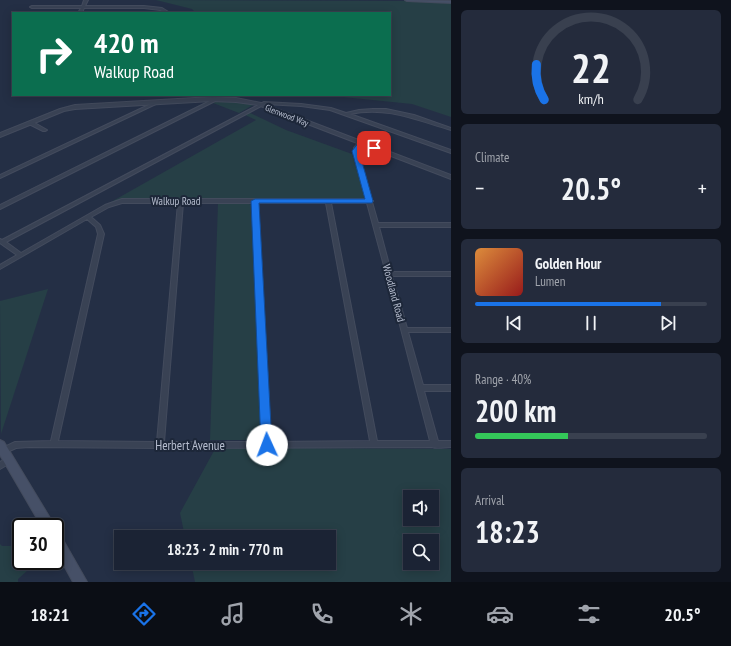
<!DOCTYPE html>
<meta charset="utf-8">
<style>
:root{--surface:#1b2334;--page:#242b3c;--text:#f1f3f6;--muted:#a0a4ac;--line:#39404f;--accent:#1a73e8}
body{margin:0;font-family:"PT Sans Narrow",sans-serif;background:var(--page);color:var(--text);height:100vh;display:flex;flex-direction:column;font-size:15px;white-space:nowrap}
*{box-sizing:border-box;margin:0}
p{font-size:13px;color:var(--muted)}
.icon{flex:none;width:22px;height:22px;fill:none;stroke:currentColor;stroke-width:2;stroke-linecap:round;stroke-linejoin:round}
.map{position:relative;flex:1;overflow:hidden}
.details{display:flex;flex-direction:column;gap:10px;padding:10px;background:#0f131d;width:280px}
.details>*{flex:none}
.hud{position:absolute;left:12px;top:12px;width:379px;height:84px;border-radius:0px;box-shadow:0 2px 10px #0003,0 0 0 1px var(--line);background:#0b6e4f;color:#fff;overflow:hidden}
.buttons{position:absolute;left:403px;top:490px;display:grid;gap:8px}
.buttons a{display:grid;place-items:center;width:36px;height:36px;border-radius:0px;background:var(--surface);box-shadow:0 2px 10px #0003,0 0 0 1px var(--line);font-size:20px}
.speed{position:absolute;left:12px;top:518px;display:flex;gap:8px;font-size:20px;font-weight:700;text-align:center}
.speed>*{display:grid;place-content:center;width:52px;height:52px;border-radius:50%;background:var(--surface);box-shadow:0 2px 10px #0003,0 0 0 1px var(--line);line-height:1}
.speed .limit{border:2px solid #111;border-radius:6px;background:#fff;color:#111}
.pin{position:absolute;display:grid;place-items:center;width:34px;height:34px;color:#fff;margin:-17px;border-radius:8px;box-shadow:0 2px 6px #0006}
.me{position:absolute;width:44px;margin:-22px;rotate:358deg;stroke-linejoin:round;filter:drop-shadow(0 0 3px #0008)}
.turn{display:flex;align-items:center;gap:14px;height:84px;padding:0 16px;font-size:18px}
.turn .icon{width:52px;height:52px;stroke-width:2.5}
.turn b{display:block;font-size:28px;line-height:34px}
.big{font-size:30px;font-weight:700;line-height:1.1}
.details .card{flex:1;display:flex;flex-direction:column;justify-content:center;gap:6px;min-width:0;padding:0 14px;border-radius:6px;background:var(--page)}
.details .dial{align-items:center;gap:0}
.dial svg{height:104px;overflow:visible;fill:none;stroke:var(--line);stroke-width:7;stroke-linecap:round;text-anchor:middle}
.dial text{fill:var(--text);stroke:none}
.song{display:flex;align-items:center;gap:12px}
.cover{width:48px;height:48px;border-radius:6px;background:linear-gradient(135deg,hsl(30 70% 55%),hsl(0 70% 35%))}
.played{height:4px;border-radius:2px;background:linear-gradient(90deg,var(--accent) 80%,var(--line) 80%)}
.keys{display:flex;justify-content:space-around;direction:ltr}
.heat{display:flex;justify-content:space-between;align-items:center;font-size:22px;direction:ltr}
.charge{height:6px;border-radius:3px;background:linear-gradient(90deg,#34c759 40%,var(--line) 0)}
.trip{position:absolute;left:114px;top:530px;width:222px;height:40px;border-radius:0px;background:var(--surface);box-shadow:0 2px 10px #0003,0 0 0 1px var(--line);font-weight:700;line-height:40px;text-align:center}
.menu{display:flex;height:64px;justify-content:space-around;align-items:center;background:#0b0e15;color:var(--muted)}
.menu .icon{width:28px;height:28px}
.menu .selected{color:var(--accent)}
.menu b{font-size:18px;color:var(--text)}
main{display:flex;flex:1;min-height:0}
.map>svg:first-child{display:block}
</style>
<main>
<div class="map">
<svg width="451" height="582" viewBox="0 0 451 582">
<rect width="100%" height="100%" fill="#242f45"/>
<g fill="#263f46" fill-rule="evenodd">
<polygon points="156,0 405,1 451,3 451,117 412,104 323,95 390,95 390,13 196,13 192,9"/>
<polygon points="220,100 252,104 253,105 239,113 213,103"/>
<polygon points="248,112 286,130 352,154 365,195 364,198 359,199 128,199 111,202 256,120 243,114"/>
<polygon points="218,203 246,203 252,205 261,433 259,438 252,440 210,440"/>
<polygon points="48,289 1,434 0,301"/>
<path d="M260,448L451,449V582H195L191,563H329V537H185L180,513L215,449ZM410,497H432V519H410ZM410,541H432V563H410Z"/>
<polygon points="21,538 21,561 38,561 18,579 18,582 0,582 0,544 2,546 12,546"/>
</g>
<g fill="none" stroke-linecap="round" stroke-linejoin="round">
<g stroke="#434b5d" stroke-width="2">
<g id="minor">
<polygon points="84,0 88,0 85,6 144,6 162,8 170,13 166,13 160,10 144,8 84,8 82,13 78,13 81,8 32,8 30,7 32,6 82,6"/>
<polygon points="216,98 219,99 0,209 0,205"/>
<polygon points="157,101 160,102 0,178 0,175"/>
<path d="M264,102L301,104L331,108L346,113L359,110L373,109H386L414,115L451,128V130C416,120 387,106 350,114L451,150V153L330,110L301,106L265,104L6,242L21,253L105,205L122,199H366L354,154V148L359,142H363V143L358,148V154L371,200L373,201L372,202L378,223H451V227H379L391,272H451V276H392L407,328H451V332H408L423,385H451V391H424L438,441H451V447C445,447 437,449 432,447L160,448L29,447L16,448L3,454L0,453V449L15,442L51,441L98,234L96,227L87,219L0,269V265L17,255L0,243V239L2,240ZM122,203H178L157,442L58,441L104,234L100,225L91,217L109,207ZM183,203H253L263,442H164ZM258,203H326L370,441L271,442ZM331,203H367L386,273L385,274L387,275L430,441H377Z"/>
<polygon points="29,122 33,122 47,130 45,131 43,131 29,124"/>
<polygon points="9,457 12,458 13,460 12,462 0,469 0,462"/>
</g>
</g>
<g stroke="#434b5d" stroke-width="2">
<polygon id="tertiary" points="212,97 236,98 261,103 451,175 451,179 258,105 236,102 212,101 75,109 64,111 0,137 0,133 60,109 75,105"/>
</g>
<g stroke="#434b5d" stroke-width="2">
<g id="secondary">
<polygon points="405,0 451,1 451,3 407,1"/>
<polygon points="0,440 4,442 53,523 55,527 55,528 42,527 0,455"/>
<polygon points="55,531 59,533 87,582 73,582 55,549"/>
</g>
</g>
<use href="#minor" fill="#394254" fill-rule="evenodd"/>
<use href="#tertiary" fill="#394254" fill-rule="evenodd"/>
<use href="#secondary" fill="#465067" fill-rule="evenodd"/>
</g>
<polygon fill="#1a73e8" stroke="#114b97" points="361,141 378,148 374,150 363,146 359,151 373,201 372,203 259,203 272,445 271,449 267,450 263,449 261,445 251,201 255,199 365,199 352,151 359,142"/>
<g text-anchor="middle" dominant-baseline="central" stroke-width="4" stroke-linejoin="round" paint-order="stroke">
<g font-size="9" fill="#b6bdce" stroke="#1d2739">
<text transform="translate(287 115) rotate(21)">Glenwood Way</text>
</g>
<g font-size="11" fill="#b6bdce" stroke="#1d2739">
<text x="176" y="201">Walkup Road</text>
<text transform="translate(394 293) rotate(75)">Woodland Road</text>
</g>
<g font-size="13" fill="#b6bdce" stroke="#1d2739">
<text x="190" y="445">Herbert Avenue</text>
</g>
</g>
</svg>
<div class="buttons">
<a><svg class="icon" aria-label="sound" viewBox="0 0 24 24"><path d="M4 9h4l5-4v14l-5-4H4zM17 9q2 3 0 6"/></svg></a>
<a><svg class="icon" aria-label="search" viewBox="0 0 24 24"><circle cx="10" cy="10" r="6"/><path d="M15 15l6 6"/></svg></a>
</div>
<div class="speed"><div class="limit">30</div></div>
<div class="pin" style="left:374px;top:148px;background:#d93025"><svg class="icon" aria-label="arrive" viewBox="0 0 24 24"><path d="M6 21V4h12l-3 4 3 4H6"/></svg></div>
<svg class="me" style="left:267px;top:445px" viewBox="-20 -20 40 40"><circle r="19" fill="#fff"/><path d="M0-13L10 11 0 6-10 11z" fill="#1a73e8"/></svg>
<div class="trip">18:23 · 2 min · 770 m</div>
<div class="hud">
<div class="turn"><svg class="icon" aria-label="right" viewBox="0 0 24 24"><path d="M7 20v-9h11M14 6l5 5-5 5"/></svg><div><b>420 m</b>Walkup Road</div></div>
</div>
</div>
<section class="details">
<div class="card dial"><svg viewBox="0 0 100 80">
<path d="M14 69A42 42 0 1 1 86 69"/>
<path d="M14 69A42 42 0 0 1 8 42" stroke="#1a73e8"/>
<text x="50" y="56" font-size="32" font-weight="700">22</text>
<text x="50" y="72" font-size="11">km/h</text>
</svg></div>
<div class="card"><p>Climate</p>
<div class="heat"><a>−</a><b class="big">20.5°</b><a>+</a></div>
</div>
<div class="card">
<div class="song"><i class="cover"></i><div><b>Golden Hour</b><p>Lumen</p></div></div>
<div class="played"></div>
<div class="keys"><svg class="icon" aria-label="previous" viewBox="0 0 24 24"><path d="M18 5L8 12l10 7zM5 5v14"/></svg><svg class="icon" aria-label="pause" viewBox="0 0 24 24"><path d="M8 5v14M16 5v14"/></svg><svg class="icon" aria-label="next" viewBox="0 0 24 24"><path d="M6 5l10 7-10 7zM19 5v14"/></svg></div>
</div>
<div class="card"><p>Range · 40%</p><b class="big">200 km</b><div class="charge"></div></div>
<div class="card"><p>Arrival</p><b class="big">18:23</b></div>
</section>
</main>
<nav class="menu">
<b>18:21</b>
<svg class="icon selected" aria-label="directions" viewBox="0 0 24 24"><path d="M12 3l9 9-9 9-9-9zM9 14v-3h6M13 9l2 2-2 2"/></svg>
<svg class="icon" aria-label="music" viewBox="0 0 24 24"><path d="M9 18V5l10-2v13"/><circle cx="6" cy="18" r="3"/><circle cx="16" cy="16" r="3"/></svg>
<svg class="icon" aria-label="phone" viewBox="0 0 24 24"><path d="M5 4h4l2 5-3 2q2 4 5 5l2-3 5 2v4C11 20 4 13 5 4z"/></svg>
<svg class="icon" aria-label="climate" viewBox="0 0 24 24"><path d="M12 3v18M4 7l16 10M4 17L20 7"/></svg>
<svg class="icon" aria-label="car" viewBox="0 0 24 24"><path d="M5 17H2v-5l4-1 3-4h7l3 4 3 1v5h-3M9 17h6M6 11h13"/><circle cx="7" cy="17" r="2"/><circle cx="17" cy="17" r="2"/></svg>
<svg class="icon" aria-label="filters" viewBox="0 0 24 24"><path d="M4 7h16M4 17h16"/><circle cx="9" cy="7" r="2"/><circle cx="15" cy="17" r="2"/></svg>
<b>20.5°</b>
</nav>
